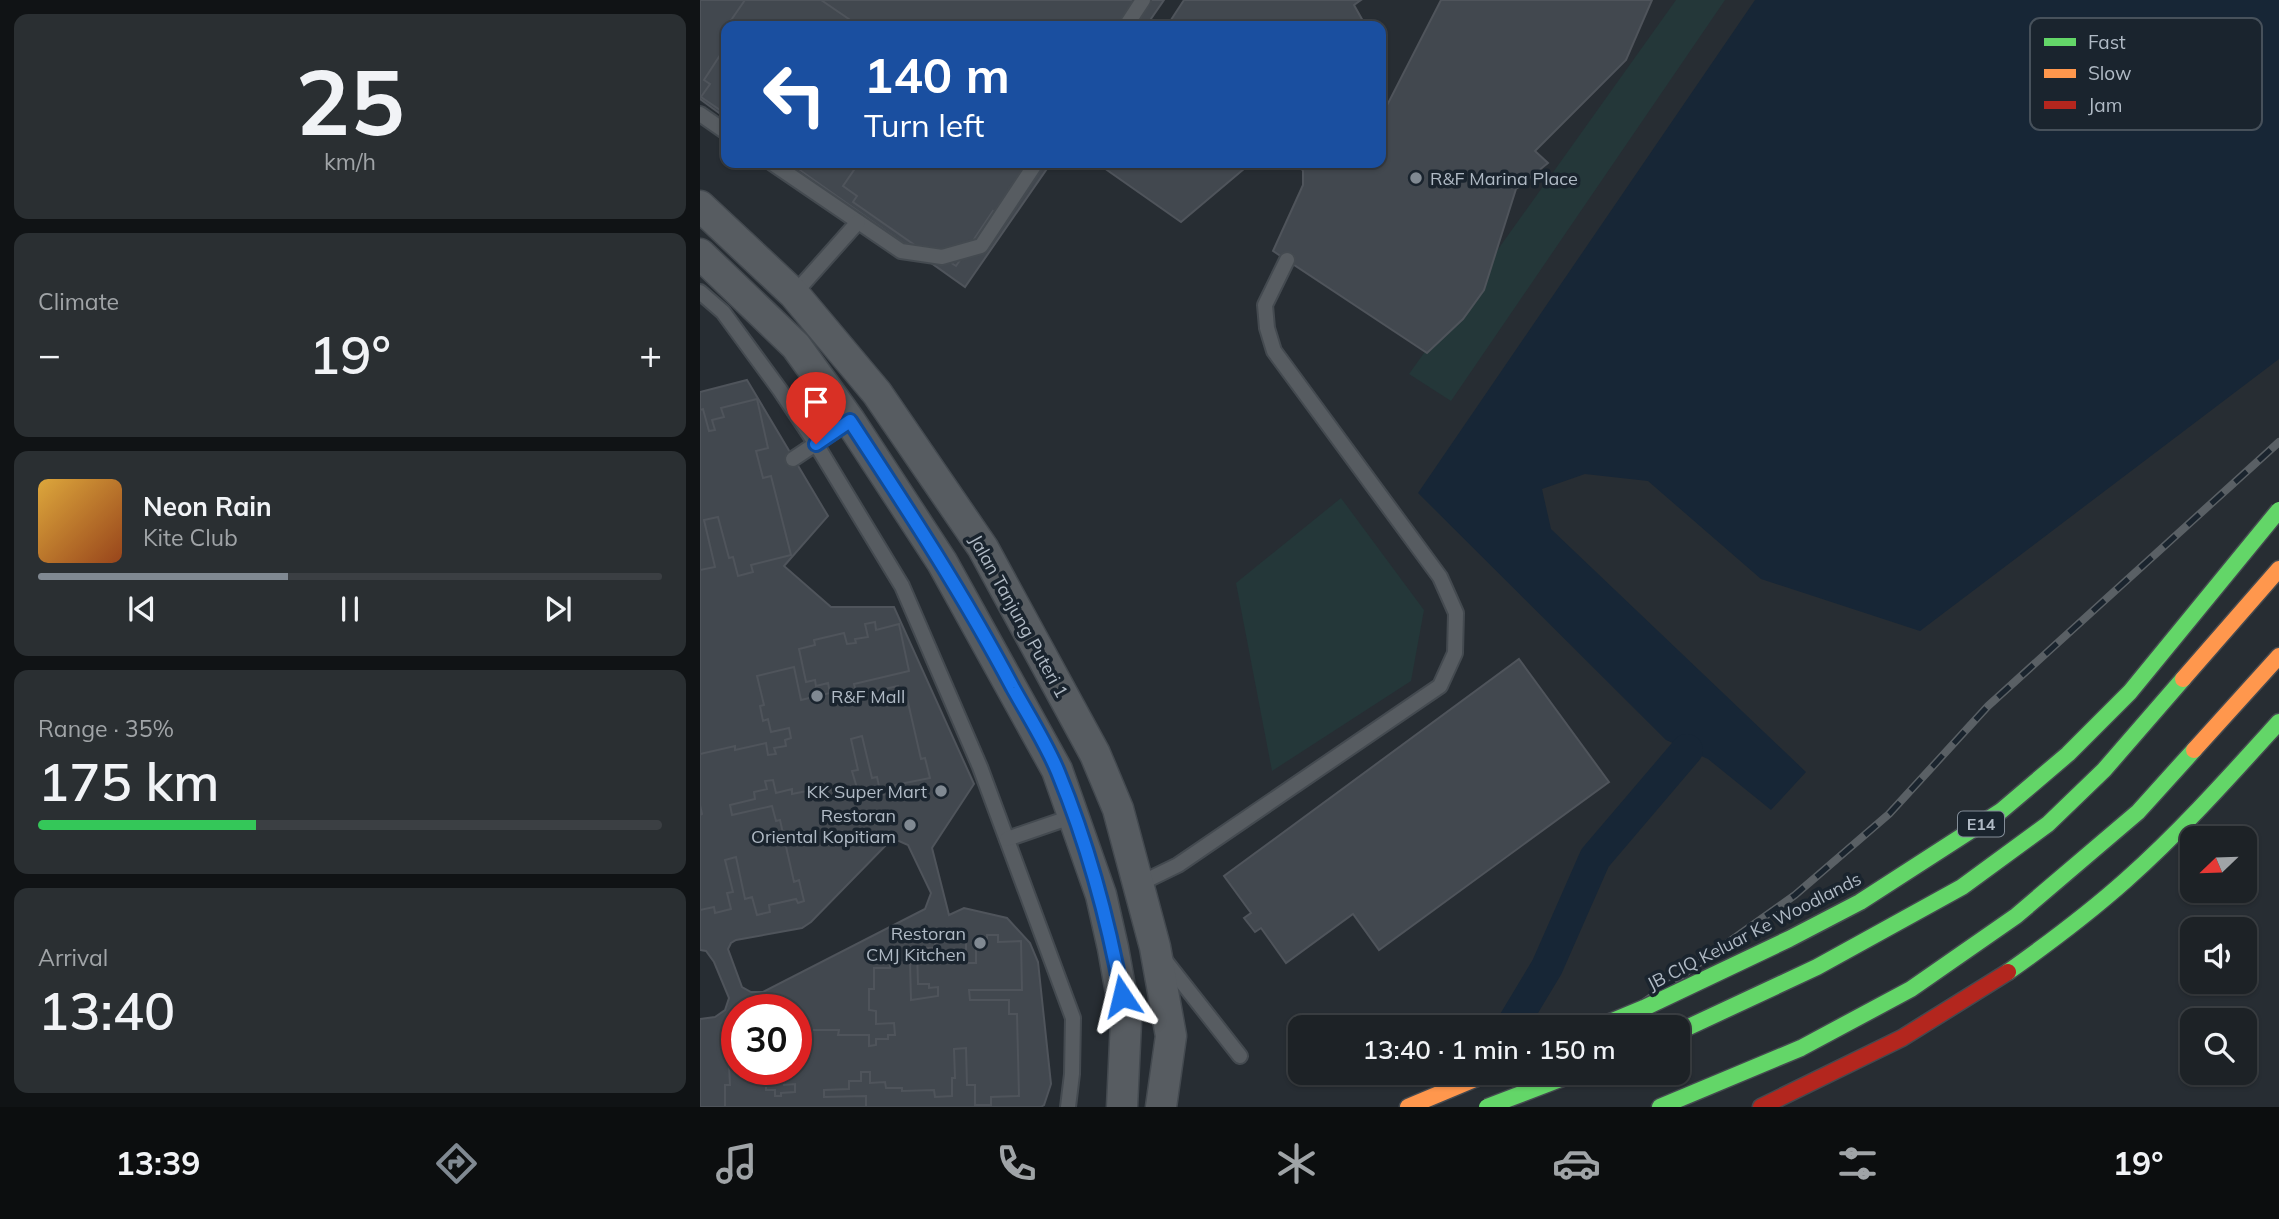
<!DOCTYPE html>
<meta charset="utf-8">
<style>
:root{--surface:#1d2226;--page:#2a2f32;--text:#f1f3f6;--muted:#a0a4a7;--line:#3b3f43;--accent:#808992}
body{margin:0;font-family:Mulish,sans-serif;background:var(--page);color:var(--text);height:100vh;display:flex;flex-direction:column;font-size:26px;white-space:nowrap}
*{box-sizing:border-box;margin:0}
p{font-size:23px;color:var(--muted)}
.icon{flex:none;width:38px;height:38px;fill:none;stroke:currentColor;stroke-width:2;stroke-linecap:round;stroke-linejoin:round}
.map{position:relative;flex:1;overflow:hidden}
.details{display:flex;flex-direction:column;gap:14px;padding:14px;background:#101315;width:700px}
.details>*{flex:none}
.hud{position:absolute;left:21px;top:21px;width:665px;height:147px;border-radius:14px;box-shadow:0 2px 5px #0004,0 0 0 2px var(--line);background:#1a4fa0;color:#fff;overflow:hidden}
.needle{width:46px;rotate:247deg}
.tools{position:absolute;left:1480px;top:826px;display:grid;gap:14px}
.tools a{display:grid;place-items:center;width:77px;height:77px;border-radius:14px;background:var(--surface);box-shadow:0 2px 5px #0004,0 0 0 2px var(--line);font-size:35px}
.speed{position:absolute;left:21px;top:994px;display:flex;gap:14px;font-size:35px;font-weight:700;text-align:center}
.speed>*{display:grid;place-content:center;width:91px;height:91px;border-radius:50%;background:var(--surface);box-shadow:0 2px 5px #0004,0 0 0 2px var(--line);line-height:1}
.speed .limit{border:10px solid #d22;background:#fff;color:#111}
.pin{position:absolute;display:grid;place-items:center;width:60px;height:60px;color:#fff;margin:-72px -30px;border-radius:50% 50% 50% 0;rotate:-45deg;box-shadow:0 0 7px #0007}
.pin .icon{rotate:45deg}
.me{position:absolute;width:77px;margin:-38px;rotate:350deg;stroke-linejoin:round;filter:drop-shadow(0 0 5px #0008)}
.turn{display:flex;align-items:center;gap:24px;height:147px;padding:0 28px;font-size:32px}
.turn .icon{width:91px;height:91px;stroke-width:2.5}
.turn b{display:block;font-size:49px;line-height:60px}
.big{font-size:52px;font-weight:600;line-height:1.1}
.details .tile{flex:1;display:flex;flex-direction:column;justify-content:center;gap:10px;min-width:0;padding:0 24px;border-radius:14px;background:var(--page)}
.details .dial{align-items:center;gap:0}
.dial b{font-size:91px;line-height:1}
.song{display:flex;align-items:center;gap:21px}
.cover{width:84px;height:84px;border-radius:10px;background:linear-gradient(135deg,hsl(40 70% 55%),hsl(20 70% 35%))}
.played{height:7px;border-radius:4px;background:linear-gradient(90deg,var(--accent) 40%,var(--line) 40%)}
.keys{display:flex;justify-content:space-around;direction:ltr}
.heat{display:flex;justify-content:space-between;align-items:center;font-size:38px;direction:ltr}
.charge{height:10px;border-radius:5px;background:linear-gradient(90deg,#34c759 35%,var(--line) 0)}
.trip{position:absolute;left:588px;top:1015px;width:402px;height:70px;border-radius:14px;background:var(--surface);box-shadow:0 2px 5px #0004,0 0 0 2px var(--line);font-weight:600;line-height:70px;text-align:center}
.menu{display:flex;height:112px;justify-content:space-around;align-items:center;background:#0c0e0f;color:var(--muted)}
.menu .icon{width:49px;height:49px}
.menu .active{color:var(--accent)}
.menu b{font-size:32px;color:var(--text)}
main{display:flex;flex:1;min-height:0}
.map>svg:first-child{display:block}
</style>
<main>
<section class="details">
<div class="tile dial"><b>25</b><p>km/h</p></div>
<div class="tile"><p>Climate</p>
<div class="heat"><a>−</a><b class="big">19°</b><a>+</a></div>
</div>
<div class="tile">
<div class="song"><i class="cover"></i><div><b>Neon Rain</b><p>Kite Club</p></div></div>
<div class="played"></div>
<div class="keys"><svg class="icon" aria-label="previous" viewBox="0 0 24 24"><path d="M18 5L8 12l10 7zM5 5v14"/></svg><svg class="icon" aria-label="pause" viewBox="0 0 24 24"><path d="M8 5v14M16 5v14"/></svg><svg class="icon" aria-label="next" viewBox="0 0 24 24"><path d="M6 5l10 7-10 7zM19 5v14"/></svg></div>
</div>
<div class="tile"><p>Range · 35%</p><b class="big">175 km</b><div class="charge"></div></div>
<div class="tile"><p>Arrival</p><b class="big">13:40</b></div>
</section>
<div class="map">
<svg width="1579" height="1107" viewBox="0 0 1579 1107">
<rect width="100%" height="100%" fill="#272d33"/>
<g fill="#243739">
<polygon points="976,0 1025,0 751,401 709,374"/>
<polygon points="641,498 724,610 711,681 572,771 536,583"/>
</g>
<polygon fill="#172636" points="1055,0 1579,0 1579,359 1220,631 1061,579 948,481 885,474 842,489 851,529 1106,772 1071,810 1008,759 966,740 718,493"/>
<g fill="none" stroke-linecap="round" stroke-linejoin="round">
<polyline stroke="#172636" stroke-width="32" points="811,1027 847,967 895,858 987,750"/>
</g>
<g fill="#42484f" stroke="#4f545b" stroke-width="2" fill-rule="evenodd">
<polygon points="0,0 464,0 446,26 26,26 26,118 0,99"/>
<polygon points="45,0 121,0 159,26 27,26"/>
<polygon points="484,0 661,0 654,5 663,21 655,26 467,26"/>
<polygon points="741,0 952,0 926,60 835,151 848,163 816,189 784,290 763,319 727,353 573,251 603,185 603,171 598,163 681,163 681,117"/>
<polygon points="26,46 26,114 1,97 10,84 4,80"/>
<polygon points="90,163 351,163 265,287"/>
<polygon points="149,163 337,163 305,219 293,211 256,266 242,257 239,262 153,202 157,196 143,186 156,167"/>
<polygon points="397,163 551,163 481,222"/>
<path d="M47,380L128,516L84,566L131,607H194L274,784L232,848L249,915L264,908L307,918L330,943L338,962L351,1084L344,1105L341,1107H0V1019L15,1017L25,1010L29,998L14,962L6,951L0,950V392ZM190,841H199L208,845L231,893L225,909L63,992H51L42,987L28,949L31,943L36,940L102,928L111,922ZM37,1010H96V1069H37Z"/>
<polygon points="57,399 68,448 56,451 63,478 71,476 91,555 51,565 53,572 38,576 33,557 29,558 18,517 4,520 15,567 0,570 0,410 3,409 9,431 15,430 12,420 24,417 21,408"/>
<polygon points="175,622 176,630 199,624 209,671 154,684 157,695 198,686 201,699 207,698 221,759 225,758 230,778 195,785 197,792 181,795 177,777 172,778 162,736 151,739 158,770 152,771 157,788 140,791 139,788 108,795 107,791 92,794 92,789 76,793 73,780 65,781 67,789 54,792 55,799 30,805 32,815 72,806 76,821 80,820 94,882 99,880 104,901 98,903 96,899 69,905 70,912 57,915 52,897 45,899 36,857 25,860 33,892 27,893 31,909 15,913 14,907 0,910 0,815 2,814 0,805 0,754 35,746 35,750 66,743 68,755 76,754 74,748 86,746 85,740 91,738 89,728 71,732 68,719 63,721 60,706 64,705 57,676 94,667 101,700 130,693 128,683 116,686 115,680 106,682 99,649 115,645 114,640 144,633 147,644 156,643 155,639 168,637 165,624"/>
<polygon points="819,659 909,782 679,950 653,914 586,963 561,928 555,932 544,918 551,913 524,876"/>
<polygon points="287,935 298,935 298,942 321,941 322,990 269,990 270,1000 309,1000 309,1014 317,1014 319,1096 291,1097 291,1105 275,1105 275,1085 267,1085 266,1048 254,1049 255,1078 252,1078 252,1096 235,1097 234,1090 202,1091 202,1088 186,1088 185,1082 170,1083 170,1072 161,1072 161,1081 149,1081 149,1089 124,1090 124,1097 166,1096 166,1107 25,1107 25,1085 30,1085 29,1065 37,1065 37,1069 66,1069 66,1090 75,1090 75,1096 81,1096 81,1093 95,1092 95,1084 84,1085 83,1078 75,1078 74,1069 96,1069 96,1042 102,1042 102,1030 139,1030 138,1035 169,1035 169,1046 176,1045 176,1039 188,1039 188,1035 195,1035 194,1023 176,1024 176,1011 169,1010 169,989 174,989 174,968 190,968 190,962 210,962 211,1000 238,996 238,987 229,988 229,984 218,984 217,948 235,948 235,940 266,939 266,963 276,963 276,946 287,945"/>
</g>
<g fill="none" stroke-linecap="round" stroke-linejoin="round">
<g stroke="#444a50" stroke-width="18">
<g id="lane">
<polyline points="426,26 443,0"/>
<polyline points="0,114 26,132"/>
<polyline points="72,163 201,251 242,257 281,246 336,163"/>
<polyline points="0,292 23,312 80,390 116,444 202,586 280,767 373,1018 372,1074 368,1107"/>
<polyline points="94,294 158,222"/>
<polyline points="93,459 150,421"/>
<polyline points="307,839 374,816"/>
<polyline points="439,884 478,865 740,686 755,653 756,613 740,577 574,351 567,328 565,305 587,260"/>
<polyline points="463,958 540,1056"/>
</g>
</g>
<g stroke="#444a50" stroke-width="33">
<g id="street">
<polyline points="0,206 94,294 177,393 283,548 395,754 418,809 455,947 471,1036 461,1107"/>
<polyline points="0,254 96,346 150,421 242,562 357,770 401,895 413,948 426,1021 422,1107"/>
</g>
</g>
<g stroke="#44494f" stroke-width="19">
<g id="fast">
<path d="M1308,972C1349,943 1389,913 1426,880C1481,831 1530,776 1579,722"/>
<polyline points="978,1032 1117,967 1262,887 1348,824 1404,770 1483,679"/>
<polyline points="960,1107 1101,1048 1211,989 1316,916 1438,812 1494,750"/>
</g>
</g>
<g stroke="#44494f" stroke-width="19">
<g id="slow">
<polyline points="1483,679 1579,569"/>
<polyline points="1494,750 1579,656"/>
<polyline points="708,1107 789,1073"/>
</g>
</g>
<g stroke="#44494f" stroke-width="19">
<polyline id="jam" points="1061,1107 1202,1038 1308,972"/>
</g>
<use href="#lane" stroke="#575c61" stroke-width="14"/>
<use href="#street" stroke="#575c61" stroke-width="30"/>
<use href="#fast" stroke="#63d668" stroke-width="16"/>
<use href="#slow" stroke="#ff974d" stroke-width="16"/>
<use href="#jam" stroke="#b3261e" stroke-width="16"/>
<g stroke="#5a6065" stroke-width="8">
<g id="rail">
<polyline points="909,1027 1095,895 1189,814 1288,706 1579,442"/>
<polyline points="791,1107 842,1073"/>
</g>
</g>
<use href="#rail" stroke="#1a242e" stroke-width="5" stroke-dasharray="16" stroke-linecap="butt"/>
<g stroke="#44494f" stroke-width="19" stroke-linecap="butt">
<g id="fast-bridge">
<polyline points="898,1027 944,1008 1089,939 1160,902 1301,811 1368,754 1430,692 1579,510"/>
<polyline points="787,1107 876,1073"/>
</g>
</g>
<use href="#fast-bridge" stroke="#63d668" stroke-width="16"/>
</g>
<g fill="none" stroke-linecap="round" stroke-linejoin="round">
<g stroke="#114b97" stroke-width="18">
<path id="route" d="M116,444L150,421C207,508 264,595 313,688C328,715 346,743 358,772C388,845 408,919 422,996"/>
</g>
<use href="#route" stroke="#1a73e8" stroke-width="12"/>
</g>
<g fill="#808992" stroke="#1a242e" stroke-width="2.5">
<circle cx="716" cy="178" r="7"/>
<circle cx="117" cy="696" r="7"/>
<circle cx="241" cy="791" r="7"/>
<circle cx="210" cy="825" r="7"/>
<circle cx="280" cy="943" r="7"/>
</g>
<g text-anchor="middle" dominant-baseline="central" stroke-width="7" stroke-linejoin="round" paint-order="stroke">
<rect fill="#1a242e" stroke="#838d98" stroke-width="2" x="1258" y="811.5" width="46" height="25" rx="5"/>
<g font-size="16" font-weight="bold" fill="#b0bac5">
<text x="1281" y="824">E14</text>
</g>
<g font-size="18" fill="#b0bac5" stroke="#1a242e" text-anchor="end">
<text x="730" y="178" text-anchor="start">R&amp;F Marina Place</text>
<text x="131" y="696" text-anchor="start">R&amp;F Mall</text>
<text x="227" y="791">KK Super Mart</text>
<text x="196" y="815">Restoran<tspan x="196" dy="21">Oriental Kopitiam</tspan></text>
<text x="266" y="933">Restoran<tspan x="266" dy="21">CMJ Kitchen</tspan></text>
</g>
<g font-size="18" fill="#b0bac5" stroke="#1a242e">
<text transform="translate(319 616) rotate(61)">Jalan Tanjung Puteri 1</text>
<text transform="translate(1054 931) rotate(-27)">JB CIQ Keluar Ke Woodlands</text>
</g>
</g>
<rect x="1330" y="18" width="232" height="112" rx="10" fill="#1a242e" stroke="#47515b" stroke-width="2"/>
<rect x="1344" y="38" width="32" height="8" fill="#63d668"/>
<rect x="1344" y="69" width="32" height="9" fill="#ff974d"/>
<rect x="1344" y="101" width="32" height="8" fill="#b3261e"/>
<g font-size="19" fill="#b0bac5">
<text x="1388" y="49">Fast</text>
<text x="1388" y="80">Slow</text>
<text x="1388" y="112">Jam</text>
</g>
</svg>
<div class="tools">
<a><svg class="needle" viewBox="-14 -14 28 28"><path d="M0-13l5 13h-10z" fill="#e53935"/><path d="M0 13l5-13h-10z" fill="#a0a4a7"/></svg></a>
<a><svg class="icon" aria-label="sound" viewBox="0 0 24 24"><path d="M4 9h4l5-4v14l-5-4H4zM17 9q2 3 0 6"/></svg></a>
<a><svg class="icon" aria-label="search" viewBox="0 0 24 24"><circle cx="10" cy="10" r="6"/><path d="M15 15l6 6"/></svg></a>
</div>
<div class="speed"><div class="limit">30</div></div>
<div class="pin" style="left:116px;top:444px;background:#d93025"><svg class="icon" aria-label="arrive" viewBox="0 0 24 24"><path d="M6 21V4h12l-3 4 3 4H6"/></svg></div>
<svg class="me" style="left:422px;top:996px" viewBox="-20 -20 40 40"><path d="M0-17L14 15 0 8-14 15z" fill="#1a73e8" stroke="#fff" stroke-width="4"/></svg>
<div class="trip">13:40 · 1 min · 150 m</div>
<div class="hud">
<div class="turn"><svg class="icon" aria-label="left" viewBox="0 0 24 24"><path d="M17 20v-9H6M10 6l-5 5 5 5"/></svg><div><b>140 m</b>Turn left</div></div>
</div>
</div>
</main>
<nav class="menu">
<b>13:39</b>
<svg class="icon active" aria-label="directions" viewBox="0 0 24 24"><path d="M12 3l9 9-9 9-9-9zM9 14v-3h6M13 9l2 2-2 2"/></svg>
<svg class="icon" aria-label="music" viewBox="0 0 24 24"><path d="M9 18V5l10-2v13"/><circle cx="6" cy="18" r="3"/><circle cx="16" cy="16" r="3"/></svg>
<svg class="icon" aria-label="phone" viewBox="0 0 24 24"><path d="M5 4h4l2 5-3 2q2 4 5 5l2-3 5 2v4C11 20 4 13 5 4z"/></svg>
<svg class="icon" aria-label="climate" viewBox="0 0 24 24"><path d="M12 3v18M4 7l16 10M4 17L20 7"/></svg>
<svg class="icon" aria-label="car" viewBox="0 0 24 24"><path d="M5 17H2v-5l4-1 3-4h7l3 4 3 1v5h-3M9 17h6M6 11h13"/><circle cx="7" cy="17" r="2"/><circle cx="17" cy="17" r="2"/></svg>
<svg class="icon" aria-label="filters" viewBox="0 0 24 24"><path d="M4 7h16M4 17h16"/><circle cx="9" cy="7" r="2"/><circle cx="15" cy="17" r="2"/></svg>
<b>19°</b>
</nav>
